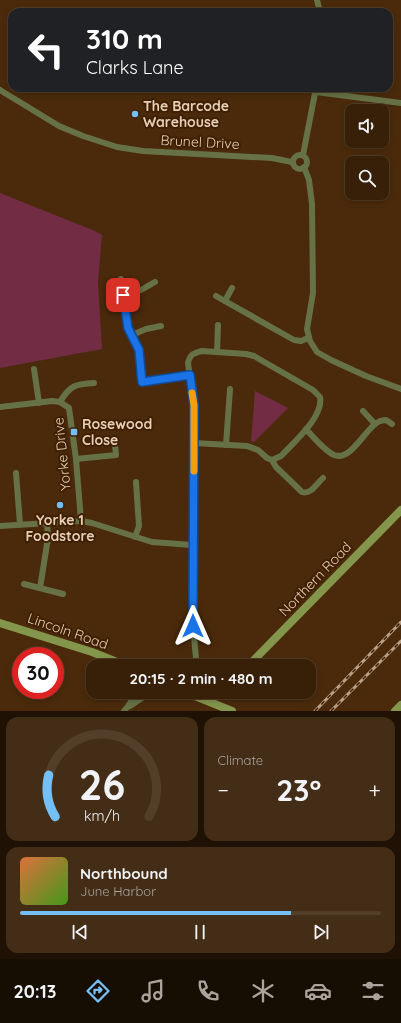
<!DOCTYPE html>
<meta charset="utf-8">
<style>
:root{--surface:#382008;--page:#432d16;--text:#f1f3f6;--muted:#aba39c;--line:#523e29;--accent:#74c0f6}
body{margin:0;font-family:Quicksand,sans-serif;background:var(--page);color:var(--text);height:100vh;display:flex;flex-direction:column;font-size:15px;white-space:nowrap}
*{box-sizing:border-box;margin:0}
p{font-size:13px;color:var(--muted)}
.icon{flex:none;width:22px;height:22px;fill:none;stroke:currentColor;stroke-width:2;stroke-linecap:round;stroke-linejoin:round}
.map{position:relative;height:711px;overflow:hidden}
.panel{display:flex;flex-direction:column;gap:6px;padding:6px;background:#1f1204;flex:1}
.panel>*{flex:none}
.guide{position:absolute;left:8px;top:8px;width:385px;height:84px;border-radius:12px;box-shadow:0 2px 6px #0003,0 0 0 1px var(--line);background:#202124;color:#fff;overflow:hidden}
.tools{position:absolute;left:345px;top:104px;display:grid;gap:8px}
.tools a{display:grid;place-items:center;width:44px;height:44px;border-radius:8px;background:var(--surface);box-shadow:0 2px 6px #0003,0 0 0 1px var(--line);font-size:20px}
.speed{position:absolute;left:12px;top:647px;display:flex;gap:8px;font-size:20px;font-weight:700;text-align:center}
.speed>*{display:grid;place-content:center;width:52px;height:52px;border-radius:50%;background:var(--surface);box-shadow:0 2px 6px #0003,0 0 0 1px var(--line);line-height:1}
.speed .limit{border:6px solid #d22;background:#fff;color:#111}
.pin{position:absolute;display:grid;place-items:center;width:34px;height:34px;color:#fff;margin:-17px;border-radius:8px;box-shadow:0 2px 6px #0006}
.me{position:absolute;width:44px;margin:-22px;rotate:0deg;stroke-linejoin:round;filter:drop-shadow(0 0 3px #0008)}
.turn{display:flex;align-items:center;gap:14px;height:84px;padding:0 12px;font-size:18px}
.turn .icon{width:52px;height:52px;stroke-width:2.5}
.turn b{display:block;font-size:28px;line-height:34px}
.big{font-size:30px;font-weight:800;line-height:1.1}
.panel .card{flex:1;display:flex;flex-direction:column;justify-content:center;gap:6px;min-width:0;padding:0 14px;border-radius:12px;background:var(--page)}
.panel .dial{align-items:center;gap:0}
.dial svg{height:104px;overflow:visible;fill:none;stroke:var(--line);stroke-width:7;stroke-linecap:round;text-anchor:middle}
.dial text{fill:var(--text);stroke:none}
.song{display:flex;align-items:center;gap:12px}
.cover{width:48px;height:48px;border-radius:6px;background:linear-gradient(135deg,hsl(20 70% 55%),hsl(100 70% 35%))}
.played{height:4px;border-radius:2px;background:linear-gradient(90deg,var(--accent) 75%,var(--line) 75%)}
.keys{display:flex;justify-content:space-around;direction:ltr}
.heat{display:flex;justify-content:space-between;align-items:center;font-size:22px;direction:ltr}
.panel .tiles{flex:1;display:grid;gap:6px;grid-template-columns:1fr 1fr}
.card:last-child{grid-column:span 2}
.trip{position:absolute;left:86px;top:659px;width:230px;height:40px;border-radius:12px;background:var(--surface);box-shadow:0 2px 6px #0003,0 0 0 1px var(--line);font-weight:800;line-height:40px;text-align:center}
.dock{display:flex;height:64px;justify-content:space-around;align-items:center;background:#160d03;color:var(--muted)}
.dock .icon{width:28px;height:28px}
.dock .selected{color:var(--accent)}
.dock b{font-size:18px;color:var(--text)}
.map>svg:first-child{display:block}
</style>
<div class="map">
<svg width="401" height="711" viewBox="0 0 401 711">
<rect width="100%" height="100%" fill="#4a2a0b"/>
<g fill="#722c44">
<polygon points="0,193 95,231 102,235 98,283 102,349 0,368"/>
<polygon points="255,391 288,408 254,442 251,441"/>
</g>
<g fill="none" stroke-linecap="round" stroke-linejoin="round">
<g stroke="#667246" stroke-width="6">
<polyline points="317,0 320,12"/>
<polyline points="0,90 59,126 83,136 117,147 143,151 272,158 292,162"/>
<polyline points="316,92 401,103"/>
<circle cx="300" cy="162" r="7"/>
<polyline points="303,155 316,88"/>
<polyline points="304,167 309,180 312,204 313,293 307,329 310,341 317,352 331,360 366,376 401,389"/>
<polyline points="121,279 128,328 139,350 142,381 190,375"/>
<polyline points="123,295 141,290 155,282"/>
<polyline points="216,296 294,340 301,341 308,338"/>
<polyline points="225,301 232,288"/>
<polyline points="132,335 146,329 161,326"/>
<polyline points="217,352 218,325"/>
<polyline points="34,369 39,403"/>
<path d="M60,402C70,385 76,384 94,383"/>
<polyline points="0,407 52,401 60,402 69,408 76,459 81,521"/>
<polyline points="363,411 375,424"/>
<path d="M306,429C313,437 325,451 334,455C352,462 366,426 380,421C380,421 385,420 386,420L392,424"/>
<path d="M194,443L247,446L258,450L267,458L272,460L281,456C293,443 324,417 320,397L313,390L254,356L246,354L202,351C194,353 190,354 188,363L194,405L193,626L196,658L194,666"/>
<polyline points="226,445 230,389"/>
<polyline points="76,459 116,455 115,445"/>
<path d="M272,460L276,467L302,492C311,495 317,483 323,478"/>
<polyline points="16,473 20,524"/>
<polyline points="0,526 81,521 92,523 152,542 192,545"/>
<polyline points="135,537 139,526 136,482"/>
<polyline points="24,584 63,594"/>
<polyline points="40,588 48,538 47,523"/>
<polyline points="130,706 151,692"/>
<path d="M124,711C130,705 132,698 138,692"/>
</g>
<g stroke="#83964c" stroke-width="8">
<polyline points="0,623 92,652 127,666"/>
<polyline points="181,666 185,666"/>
<polyline points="248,666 401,510"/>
<polyline points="185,692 232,711"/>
<polyline points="395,711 401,705"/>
</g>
<g stroke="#bba088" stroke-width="3">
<g id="rail">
<polyline points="315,711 401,622"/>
<polyline points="331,711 401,641"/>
</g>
</g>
<use href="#rail" stroke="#3f2001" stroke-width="1.5" stroke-dasharray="4.5" stroke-linecap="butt"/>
</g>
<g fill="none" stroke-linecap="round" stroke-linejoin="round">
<g stroke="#114b97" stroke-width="10">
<polyline id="route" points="123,295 128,328 139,350 142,382 190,375 194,405 193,626"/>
</g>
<use href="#route" stroke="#1a73e8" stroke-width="7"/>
<polyline stroke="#f59e0b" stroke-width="7" points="192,393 194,405 194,471"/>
</g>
<g fill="#74c0f6" stroke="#3f2001" stroke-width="1.5">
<circle cx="135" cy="114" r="4"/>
<rect x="70" y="428" width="8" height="8" rx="2"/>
<circle cx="60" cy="505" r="4"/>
</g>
<g text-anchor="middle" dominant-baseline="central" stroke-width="4" stroke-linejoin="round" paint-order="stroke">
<g font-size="14" font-weight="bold" fill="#e7ceb9" stroke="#3f2001" text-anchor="start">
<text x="143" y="106">The Barcode<tspan x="143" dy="16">Warehouse</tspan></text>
<text x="82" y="424">Rosewood<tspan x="82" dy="16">Close</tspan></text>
<text x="60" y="520" text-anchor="middle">Yorke 1<tspan x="60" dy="16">Foodstore</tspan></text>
</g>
<g font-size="14" fill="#e7ceb9" stroke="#3f2001">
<text transform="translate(200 142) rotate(3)">Brunel Drive</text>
<text transform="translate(62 454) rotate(-96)">Yorke Drive</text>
<text transform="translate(315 579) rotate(-46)">Northern Road</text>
<text transform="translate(68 631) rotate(19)">Lincoln Road</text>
</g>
</g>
</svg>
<div class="tools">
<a><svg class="icon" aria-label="sound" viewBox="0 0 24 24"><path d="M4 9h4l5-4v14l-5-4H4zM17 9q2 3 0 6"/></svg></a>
<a><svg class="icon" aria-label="search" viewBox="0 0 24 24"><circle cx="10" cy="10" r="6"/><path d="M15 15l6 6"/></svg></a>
</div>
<div class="speed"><div class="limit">30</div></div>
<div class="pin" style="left:123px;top:295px;background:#d93025"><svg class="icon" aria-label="arrive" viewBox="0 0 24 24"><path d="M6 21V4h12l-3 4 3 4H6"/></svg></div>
<svg class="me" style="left:193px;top:626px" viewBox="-20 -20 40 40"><path d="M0-17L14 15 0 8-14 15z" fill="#1a73e8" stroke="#fff" stroke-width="4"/></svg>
<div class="trip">20:15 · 2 min · 480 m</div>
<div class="guide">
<div class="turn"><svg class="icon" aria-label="left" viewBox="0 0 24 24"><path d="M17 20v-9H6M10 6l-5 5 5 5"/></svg><div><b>310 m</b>Clarks Lane</div></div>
</div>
</div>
<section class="panel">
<div class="tiles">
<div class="card dial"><svg viewBox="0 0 100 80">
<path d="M14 69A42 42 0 1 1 86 69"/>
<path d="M14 69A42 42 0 0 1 9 37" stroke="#74c0f6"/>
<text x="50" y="56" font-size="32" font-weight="700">26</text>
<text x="50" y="72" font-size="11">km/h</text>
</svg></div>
<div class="card"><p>Climate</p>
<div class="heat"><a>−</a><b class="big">23°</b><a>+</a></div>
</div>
<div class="card">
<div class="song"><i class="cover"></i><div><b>Northbound</b><p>June Harbor</p></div></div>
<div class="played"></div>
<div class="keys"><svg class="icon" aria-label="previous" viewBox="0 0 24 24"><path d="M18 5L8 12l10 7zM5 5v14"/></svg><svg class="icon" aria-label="pause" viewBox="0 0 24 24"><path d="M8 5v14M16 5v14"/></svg><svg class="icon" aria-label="next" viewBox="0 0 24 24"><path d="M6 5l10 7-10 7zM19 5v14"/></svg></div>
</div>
</div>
</section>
<nav class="dock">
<b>20:13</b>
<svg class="icon selected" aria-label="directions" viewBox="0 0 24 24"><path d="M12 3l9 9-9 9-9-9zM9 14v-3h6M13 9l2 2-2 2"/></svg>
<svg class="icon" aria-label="music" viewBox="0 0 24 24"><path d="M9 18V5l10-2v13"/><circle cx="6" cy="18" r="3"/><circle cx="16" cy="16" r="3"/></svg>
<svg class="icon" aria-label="phone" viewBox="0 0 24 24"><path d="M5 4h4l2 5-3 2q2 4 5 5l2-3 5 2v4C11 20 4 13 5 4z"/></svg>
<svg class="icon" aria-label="climate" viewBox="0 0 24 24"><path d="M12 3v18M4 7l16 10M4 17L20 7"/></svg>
<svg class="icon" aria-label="car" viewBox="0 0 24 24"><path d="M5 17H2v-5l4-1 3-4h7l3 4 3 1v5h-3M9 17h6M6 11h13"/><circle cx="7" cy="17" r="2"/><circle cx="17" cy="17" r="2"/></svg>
<svg class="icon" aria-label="filters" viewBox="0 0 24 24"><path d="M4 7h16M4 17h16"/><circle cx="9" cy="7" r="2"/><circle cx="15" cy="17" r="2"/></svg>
</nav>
